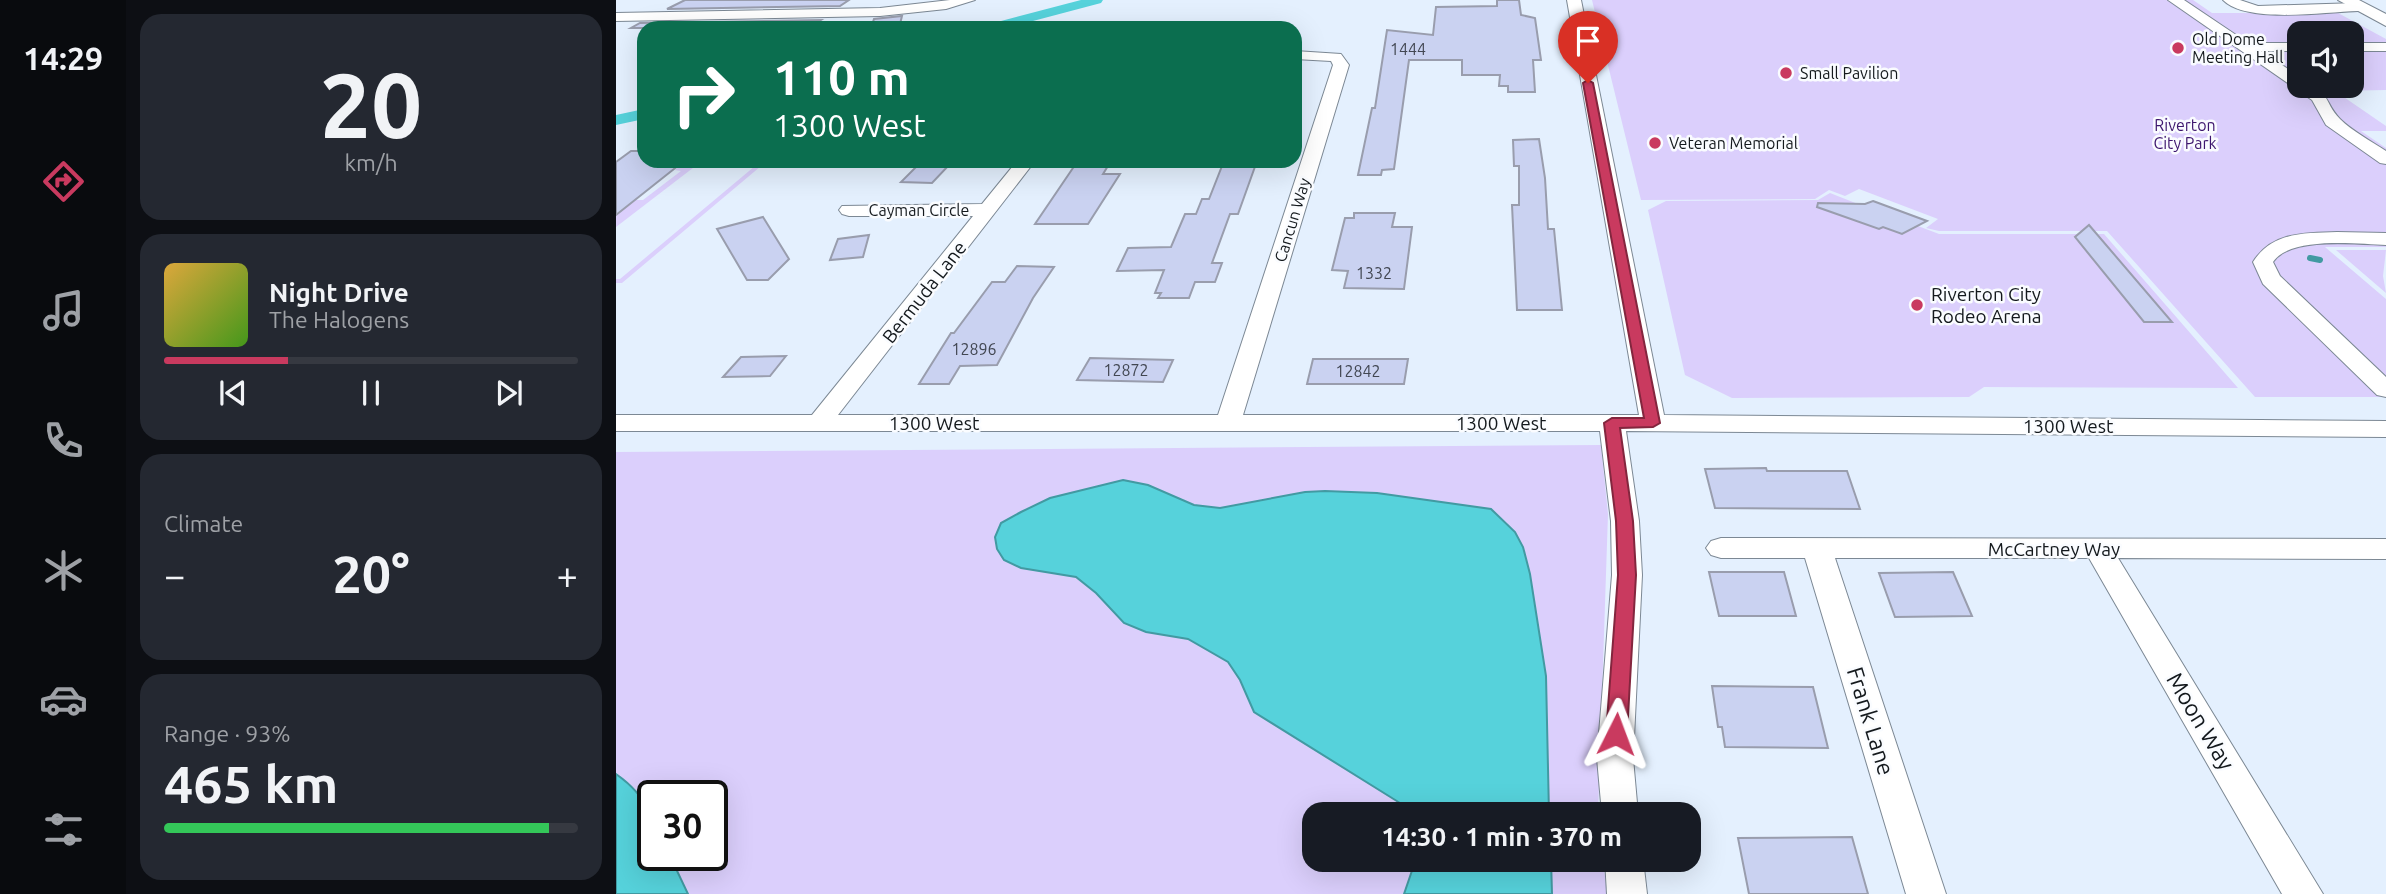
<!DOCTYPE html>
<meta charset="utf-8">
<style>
:root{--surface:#171b24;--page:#242831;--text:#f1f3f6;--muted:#9ea1a6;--line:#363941;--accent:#c93a5f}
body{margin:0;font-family:Ubuntu,sans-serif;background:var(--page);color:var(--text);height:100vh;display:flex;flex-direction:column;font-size:26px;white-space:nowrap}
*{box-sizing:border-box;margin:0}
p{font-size:23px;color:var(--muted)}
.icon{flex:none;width:38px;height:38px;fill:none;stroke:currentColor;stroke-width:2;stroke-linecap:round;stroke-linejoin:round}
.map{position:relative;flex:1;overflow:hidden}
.side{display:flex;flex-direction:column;gap:14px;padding:14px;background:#0d0f14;width:490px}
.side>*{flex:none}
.guide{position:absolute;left:21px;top:21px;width:665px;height:147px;border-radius:21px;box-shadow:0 7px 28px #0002;background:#0b6e4f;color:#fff;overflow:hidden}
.tools{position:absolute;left:1671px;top:21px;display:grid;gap:14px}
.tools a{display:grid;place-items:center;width:77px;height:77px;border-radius:14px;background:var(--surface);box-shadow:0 7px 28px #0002;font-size:35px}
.speed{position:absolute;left:21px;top:780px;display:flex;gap:14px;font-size:35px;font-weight:700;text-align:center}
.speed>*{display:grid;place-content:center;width:91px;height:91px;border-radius:50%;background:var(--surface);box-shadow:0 7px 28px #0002;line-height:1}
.speed .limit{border:4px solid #111;border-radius:10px;background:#fff;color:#111}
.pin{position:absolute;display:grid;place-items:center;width:60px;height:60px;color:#fff;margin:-72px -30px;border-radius:50% 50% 50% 0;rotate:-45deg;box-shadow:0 0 7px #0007}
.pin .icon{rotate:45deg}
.me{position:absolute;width:77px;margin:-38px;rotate:3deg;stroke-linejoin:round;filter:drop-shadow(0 0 5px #0008)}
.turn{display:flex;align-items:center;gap:24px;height:147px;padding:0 21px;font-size:32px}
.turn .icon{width:91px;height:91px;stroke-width:2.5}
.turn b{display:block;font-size:49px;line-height:60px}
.big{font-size:52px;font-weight:700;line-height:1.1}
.side .widget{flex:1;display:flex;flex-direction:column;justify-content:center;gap:10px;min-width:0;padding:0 24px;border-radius:21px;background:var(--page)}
.side .dial{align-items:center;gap:0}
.dial b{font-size:91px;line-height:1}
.song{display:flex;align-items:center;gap:21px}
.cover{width:84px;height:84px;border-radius:10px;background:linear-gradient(135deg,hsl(40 70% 55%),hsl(100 70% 35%))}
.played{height:7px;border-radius:4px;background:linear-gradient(90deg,var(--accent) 30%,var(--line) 30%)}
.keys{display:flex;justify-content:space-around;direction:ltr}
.heat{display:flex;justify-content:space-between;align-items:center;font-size:38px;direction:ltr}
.charge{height:10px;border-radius:5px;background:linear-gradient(90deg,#34c759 93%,var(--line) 0)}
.trip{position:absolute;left:686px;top:802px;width:399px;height:70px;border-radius:21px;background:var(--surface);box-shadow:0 7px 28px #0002;font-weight:700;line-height:70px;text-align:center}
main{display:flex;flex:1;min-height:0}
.dock{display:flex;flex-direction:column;width:126px;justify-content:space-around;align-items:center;background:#090b0e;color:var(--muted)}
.dock .icon{width:49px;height:49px}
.dock .selected{color:var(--accent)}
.dock b{font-size:32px;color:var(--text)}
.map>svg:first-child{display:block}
</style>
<main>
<nav class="dock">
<b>14:29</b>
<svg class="icon selected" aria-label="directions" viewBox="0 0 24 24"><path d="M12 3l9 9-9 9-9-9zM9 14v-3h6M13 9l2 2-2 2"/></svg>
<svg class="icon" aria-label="music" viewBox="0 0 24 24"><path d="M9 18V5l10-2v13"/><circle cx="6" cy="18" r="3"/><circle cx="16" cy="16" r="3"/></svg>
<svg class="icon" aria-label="phone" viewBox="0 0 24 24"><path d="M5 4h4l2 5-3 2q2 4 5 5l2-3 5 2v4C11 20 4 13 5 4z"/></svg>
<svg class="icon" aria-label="climate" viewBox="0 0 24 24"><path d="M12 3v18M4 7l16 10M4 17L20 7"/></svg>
<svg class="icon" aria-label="car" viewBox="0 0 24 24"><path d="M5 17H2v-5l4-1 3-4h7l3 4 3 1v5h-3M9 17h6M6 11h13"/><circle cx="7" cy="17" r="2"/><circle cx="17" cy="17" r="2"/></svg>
<svg class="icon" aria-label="filters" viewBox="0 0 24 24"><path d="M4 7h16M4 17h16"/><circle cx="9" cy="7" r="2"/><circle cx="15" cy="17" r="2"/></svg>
</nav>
<section class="side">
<div class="widget dial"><b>20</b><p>km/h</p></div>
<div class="widget">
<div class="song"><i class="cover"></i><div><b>Night Drive</b><p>The Halogens</p></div></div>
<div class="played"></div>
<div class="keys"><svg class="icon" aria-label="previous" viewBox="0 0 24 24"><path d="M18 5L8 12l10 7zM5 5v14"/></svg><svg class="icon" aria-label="pause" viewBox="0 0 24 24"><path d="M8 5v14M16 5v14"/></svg><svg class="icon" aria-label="next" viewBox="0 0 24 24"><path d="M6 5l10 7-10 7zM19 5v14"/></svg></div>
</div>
<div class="widget"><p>Climate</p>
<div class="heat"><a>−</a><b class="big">20°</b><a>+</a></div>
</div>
<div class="widget"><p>Range · 93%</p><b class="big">465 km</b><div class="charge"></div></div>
</section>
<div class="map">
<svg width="1770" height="894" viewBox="0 0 1770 894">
<rect width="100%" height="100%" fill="#e4f0fe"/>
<g fill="#dbcffc" fill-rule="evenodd">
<path d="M976,0H1577L1596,13H1722L1770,39V90L1719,91L1770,126V131H1745L1770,148V247H1709L1770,299V397H1639L1491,231H1323L1310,228L1322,219L1243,189L1229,196L1213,190L1199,199L1025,200ZM1684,33H1736V86H1684Z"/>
<polygon points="70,161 86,161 0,227 0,214 20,200 27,200 65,171 59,170"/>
<polygon points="145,161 151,161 6,283 0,283 0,279 4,279"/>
<polygon points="1214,193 1247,206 1258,201 1310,220 1302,226 1323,234 1488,234 1622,388 1368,387 1353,397 1116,398 1069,375 1032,210 1050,201 1202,200"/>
<polygon points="1720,250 1770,250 1767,276 1770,293"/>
<path d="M985,445L992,514L982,814H698V859H987L991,894H0V452ZM37,796H96V856H37Z"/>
</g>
<g fill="#56d2db" stroke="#429aa2" stroke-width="2">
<polygon points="507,480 532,485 578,505 604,508 689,492 709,491 761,493 875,509 899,532 907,547 914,574 930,676 933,814 793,814 792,808 638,712 624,680 612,662 572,639 530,632 508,623 480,593 460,577 405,568 388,560 381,549 379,537 385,523 405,512 434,498"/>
<path d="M0,774C34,798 37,817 37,856H54L72,894H0Z"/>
<polygon points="800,859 935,859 936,894 788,894"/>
</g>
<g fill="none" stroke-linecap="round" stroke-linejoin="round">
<polyline stroke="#429aa2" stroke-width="6" points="1694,258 1704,260"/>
<g fill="#56d2db" fill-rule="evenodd">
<polygon points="465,0 487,0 485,3 391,28 368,28 370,25"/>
<polygon points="28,109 28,119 0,125 0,115"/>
</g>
</g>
<g fill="#cad2f1" stroke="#999dad" stroke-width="2">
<polygon points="69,0 233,0 224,6 51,9"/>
<polygon points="881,0 903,0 905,15 919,18 925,60 917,60 919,92 892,92 892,86 883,86 884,75 846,75 846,60 793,60 778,169 766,170 765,175 742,175 756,108 759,108 771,30 817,35 820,7 881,6"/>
<polygon points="286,16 283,28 255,28 258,19"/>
<polygon points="205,20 193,28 15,28 24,23"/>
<polygon points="923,139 929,178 932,229 938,229 946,310 901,310 896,205 903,205 903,166 898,166 897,140"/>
<polygon points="15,151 28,151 28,161 68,161 0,215 0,162"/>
<polygon points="467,161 495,161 487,174 504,174 472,224 419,224 459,165"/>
<polygon points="608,161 641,161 622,214 614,214 596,263 606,263 599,282 579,282 573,298 542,298 545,293 539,293 548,270 501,271 512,248 555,247 569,214 580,214 586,199 593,199"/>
<polygon points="305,162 335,163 316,183 285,182"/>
<polygon points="1257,201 1311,221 1286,234 1267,227 1263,229 1201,207 1202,203 1249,204"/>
<polygon points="738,213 779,213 776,227 796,227 788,289 728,288 732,271 716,270 729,218 738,218"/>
<polygon points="147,217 173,259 152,280 131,280 101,229"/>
<polygon points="1473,225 1556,322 1528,322 1459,237"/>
<polygon points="253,235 247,257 214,260 222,239"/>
<polygon points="401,266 438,267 417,298 381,365 344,366 333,384 303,384 335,333 338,333 376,282 389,282"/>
<polygon points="170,356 154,376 107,377 125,357"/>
<polygon points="474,358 557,360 547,382 461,380"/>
<polygon points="697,359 792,359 788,384 691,384"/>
<polygon points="1150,468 1151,471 1231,471 1244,509 1099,508 1089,469"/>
<polygon points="1093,572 1168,572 1180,616 1103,616"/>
<polygon points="1337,572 1356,616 1279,617 1263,573"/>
<polygon points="1096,686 1197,687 1212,748 1109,747 1106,727 1102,727"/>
<polygon points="1236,837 1252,894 1133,894 1122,838"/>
</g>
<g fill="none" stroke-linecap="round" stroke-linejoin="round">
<g stroke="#7c8894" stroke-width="2">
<g id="minor">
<polygon points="334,0 359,0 330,9 264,16 0,21 0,13 264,8"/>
<polygon points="951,0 965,0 1048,415 1770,421 1770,437 1010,431 1023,521 1026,575 1017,758 1022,814 986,814 981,758 996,575 995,521 984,431 0,431 0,415 196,415 357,216 233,216 226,214 223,210 226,206 366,204 401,161 419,161 222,415 602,415 717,65 715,61 679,59 679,51 725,54 733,65 627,415 1023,415"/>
<path d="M1552,0H1568L1632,43H1684V51H1645L1684,77V86C1714,86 1707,102 1724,119C1736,131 1755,141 1770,151V164L1764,163L1710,125L1696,100Z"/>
<path d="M1607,0H1624L1642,6L1742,3L1749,7L1742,11C1708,12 1631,24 1607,0Z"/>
<rect x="1736" y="43" width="34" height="8"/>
<path d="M1721,232L1770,233V245C1742,244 1674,236 1657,262L1664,276L1770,377V397L1761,395L1647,284L1637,262C1656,232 1688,233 1721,232Z"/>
<polygon points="1105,538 1770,539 1770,559 1502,558 1707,894 1666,894 1473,558 1219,558 1330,894 1290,894 1189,558 1105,558 1095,555 1090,548 1095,541"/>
<polygon points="989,859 1027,859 1031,894 991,894"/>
</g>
</g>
<g stroke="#7c8894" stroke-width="2">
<polygon id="major" points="1722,0 1743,0 1770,14 1770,26"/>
</g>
<use href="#minor" fill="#fff" fill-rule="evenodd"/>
<use href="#major" fill="#fff" fill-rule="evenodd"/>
</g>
<polygon fill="#c93a5f" stroke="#83263e" stroke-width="2" points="972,80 977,83 1044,423 1037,427 1004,428 1017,521 1020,575 1011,734 1008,740 1000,743 993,740 990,734 1002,575 1000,521 988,423 996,418 1028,418 967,83"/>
<g fill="#c93a5f" stroke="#fafcff" stroke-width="2.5">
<circle cx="1562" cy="48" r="7"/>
<circle cx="1170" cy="73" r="7"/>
<circle cx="1039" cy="143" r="7"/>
<circle cx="1301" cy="305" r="7"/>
</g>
<g text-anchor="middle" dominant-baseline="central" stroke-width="5" stroke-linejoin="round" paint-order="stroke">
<g font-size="16" fill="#14191d" stroke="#fafcff" text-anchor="start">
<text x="1576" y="39">Old Dome<tspan x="1576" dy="18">Meeting Hall</tspan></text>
<text x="1184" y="73">Small Pavilion</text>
<text x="1053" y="143">Veteran Memorial</text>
</g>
<g font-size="16" fill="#424752">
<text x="792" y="49">1444</text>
<text x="758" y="273">1332</text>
<text x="358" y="349">12896</text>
<text x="510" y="370">12872</text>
<text x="742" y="371">12842</text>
</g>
<g font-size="16" fill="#3d166e" stroke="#fafcff">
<text x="1569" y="125">Riverton<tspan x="1569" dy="18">City Park</tspan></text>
</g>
<g font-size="16" fill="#14191d" stroke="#fafcff">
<text x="303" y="210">Cayman Circle</text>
<text transform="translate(676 220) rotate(-73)">Cancun Way</text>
</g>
<g font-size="19" fill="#14191d" stroke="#fafcff">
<text transform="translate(308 292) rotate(-52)">Bermuda Lane</text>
<text x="318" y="423">1300 West</text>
<text x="885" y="423">1300 West</text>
<text x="1452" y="426">1300 West</text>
<text x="1438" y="549">McCartney Way</text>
</g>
<g font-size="19" fill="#14191d" stroke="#fafcff" text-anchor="start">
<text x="1315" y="294">Riverton City<tspan x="1315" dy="22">Rodeo Arena</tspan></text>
</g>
<g font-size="23" fill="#14191d" stroke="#fafcff">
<text transform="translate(1255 721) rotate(73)">Frank Lane</text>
<text transform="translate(1585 721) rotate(59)">Moon Way</text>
</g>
</g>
</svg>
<div class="tools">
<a><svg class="icon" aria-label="sound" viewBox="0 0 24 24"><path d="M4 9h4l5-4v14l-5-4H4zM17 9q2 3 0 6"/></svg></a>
</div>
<div class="speed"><div class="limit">30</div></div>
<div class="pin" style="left:972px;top:83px;background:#d93025"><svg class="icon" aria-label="arrive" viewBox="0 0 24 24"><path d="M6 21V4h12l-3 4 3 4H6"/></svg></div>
<svg class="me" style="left:1000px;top:734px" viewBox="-20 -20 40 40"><path d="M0-17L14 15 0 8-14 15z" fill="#c93a5f" stroke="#fff" stroke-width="4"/></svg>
<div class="trip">14:30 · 1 min · 370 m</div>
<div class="guide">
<div class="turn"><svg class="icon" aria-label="right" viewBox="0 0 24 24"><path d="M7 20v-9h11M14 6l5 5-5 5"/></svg><div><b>110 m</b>1300 West</div></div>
</div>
</div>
</main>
